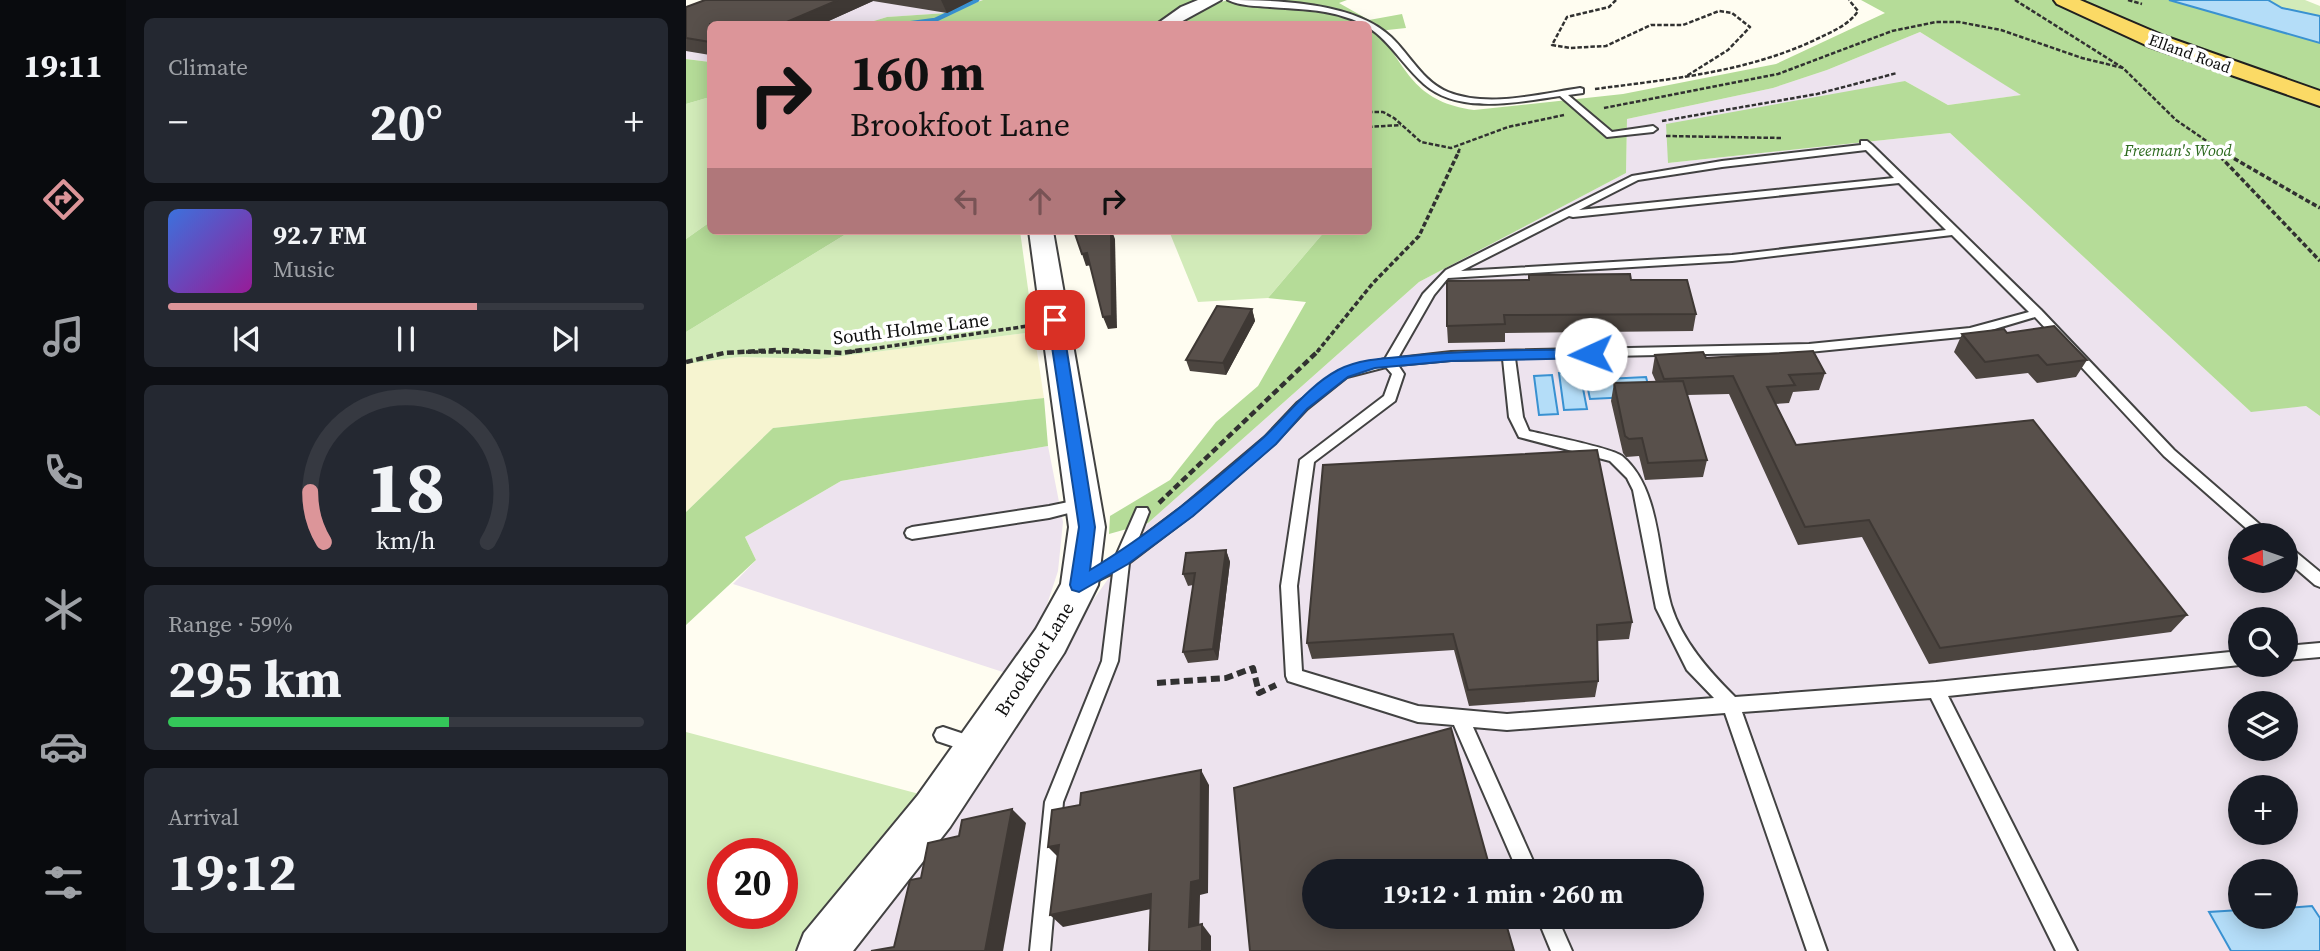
<!DOCTYPE html>
<meta charset="utf-8">
<style>
:root{--surface:#171b24;--page:#242831;--text:#f1f3f6;--muted:#9ea1a6;--line:#363941;--accent:#dc9599}
body{margin:0;font-family:"Source Serif 4",serif;background:var(--page);color:var(--text);height:100vh;display:flex;flex-direction:column;font-size:26px;white-space:nowrap}
*{box-sizing:border-box;margin:0}
p{font-size:23px;color:var(--muted)}
.icon{flex:none;width:38px;height:38px;fill:none;stroke:currentColor;stroke-width:2;stroke-linecap:round;stroke-linejoin:round}
.map{position:relative;flex:1;overflow:hidden}
.side{display:flex;flex-direction:column;gap:18px;padding:18px;background:#0d0f14;width:560px}
.side>*{flex:none}
.hud{position:absolute;left:21px;top:21px;width:665px;height:214px;border-radius:10px;box-shadow:0 4px 18px #0003;background:#dc9599;color:#111;overflow:hidden}
.needle{width:46px;rotate:268deg}
.tools{position:absolute;left:1542px;top:523px;display:grid;gap:14px}
.tools a{display:grid;place-items:center;width:70px;height:70px;border-radius:50%;background:var(--surface);box-shadow:0 4px 18px #0003;font-size:35px}
.speed{position:absolute;left:21px;top:838px;display:flex;gap:14px;font-size:35px;font-weight:700;text-align:center}
.speed>*{display:grid;place-content:center;width:91px;height:91px;border-radius:50%;background:var(--surface);box-shadow:0 4px 18px #0003;line-height:1}
.speed .limit{border:10px solid #d22;background:#fff;color:#111}
.pin{position:absolute;display:grid;place-items:center;width:60px;height:60px;color:#fff;margin:-30px;border-radius:14px;box-shadow:0 4px 10px #0006}
.me{position:absolute;width:77px;margin:-38px;rotate:268deg;stroke-linejoin:round;filter:drop-shadow(0 0 5px #0008)}
.turn{display:flex;align-items:center;gap:24px;height:147px;padding:0 28px;font-size:32px}
.turn .icon{width:91px;height:91px;stroke-width:2.5}
.turn b{display:block;font-size:49px;line-height:60px}
.lanes{display:flex;align-items:center;height:66px;padding:0 28px;background:#0003;justify-content:center;gap:35px;direction:ltr}
.lanes .off{opacity:.35}
.big{font-size:52px;font-weight:700;line-height:1.1}
.side .tile{flex:1;display:flex;flex-direction:column;justify-content:center;gap:10px;min-width:0;padding:0 24px;border-radius:10px;background:var(--page)}
.side .dial{align-items:center;gap:0}
.dial svg{height:182px;overflow:visible;fill:none;stroke:var(--line);stroke-width:7;stroke-linecap:round;text-anchor:middle}
.dial text{fill:var(--text);stroke:none}
.song{display:flex;align-items:center;gap:21px}
.cover{width:84px;height:84px;border-radius:10px;background:linear-gradient(135deg,hsl(220 70% 55%),hsl(300 70% 35%))}
.played{height:7px;border-radius:4px;background:linear-gradient(90deg,var(--accent) 65%,var(--line) 65%)}
.keys{display:flex;justify-content:space-around;direction:ltr}
.heat{display:flex;justify-content:space-between;align-items:center;font-size:38px;direction:ltr}
.charge{height:10px;border-radius:5px;background:linear-gradient(90deg,#34c759 59%,var(--line) 0)}
.trip{position:absolute;left:616px;top:859px;width:402px;height:70px;border-radius:35px;background:var(--surface);box-shadow:0 4px 18px #0003;font-weight:700;line-height:70px;text-align:center}
main{display:flex;flex:1;min-height:0}
.dock{display:flex;flex-direction:column;width:126px;justify-content:space-around;align-items:center;background:#090b0e;color:var(--muted)}
.dock .icon{width:49px;height:49px}
.dock .active{color:var(--accent)}
.dock b{font-size:32px;color:var(--text)}
.map>svg:first-child{display:block}
</style>
<main>
<nav class="dock">
<b>19:11</b>
<svg class="icon active" aria-label="directions" viewBox="0 0 24 24"><path d="M12 3l9 9-9 9-9-9zM9 14v-3h6M13 9l2 2-2 2"/></svg>
<svg class="icon" aria-label="music" viewBox="0 0 24 24"><path d="M9 18V5l10-2v13"/><circle cx="6" cy="18" r="3"/><circle cx="16" cy="16" r="3"/></svg>
<svg class="icon" aria-label="phone" viewBox="0 0 24 24"><path d="M5 4h4l2 5-3 2q2 4 5 5l2-3 5 2v4C11 20 4 13 5 4z"/></svg>
<svg class="icon" aria-label="climate" viewBox="0 0 24 24"><path d="M12 3v18M4 7l16 10M4 17L20 7"/></svg>
<svg class="icon" aria-label="car" viewBox="0 0 24 24"><path d="M5 17H2v-5l4-1 3-4h7l3 4 3 1v5h-3M9 17h6M6 11h13"/><circle cx="7" cy="17" r="2"/><circle cx="17" cy="17" r="2"/></svg>
<svg class="icon" aria-label="filters" viewBox="0 0 24 24"><path d="M4 7h16M4 17h16"/><circle cx="9" cy="7" r="2"/><circle cx="15" cy="17" r="2"/></svg>
</nav>
<section class="side">
<div class="tile"><p>Climate</p>
<div class="heat"><a>−</a><b class="big">20°</b><a>+</a></div>
</div>
<div class="tile">
<div class="song"><i class="cover"></i><div><b>92.7 FM</b><p>Music</p></div></div>
<div class="played"></div>
<div class="keys"><svg class="icon" aria-label="previous" viewBox="0 0 24 24"><path d="M18 5L8 12l10 7zM5 5v14"/></svg><svg class="icon" aria-label="pause" viewBox="0 0 24 24"><path d="M8 5v14M16 5v14"/></svg><svg class="icon" aria-label="next" viewBox="0 0 24 24"><path d="M6 5l10 7-10 7zM19 5v14"/></svg></div>
</div>
<div class="tile dial"><svg viewBox="0 0 100 80">
<path d="M14 69A42 42 0 1 1 86 69"/>
<path d="M14 69A42 42 0 0 1 8 47" stroke="#dc9599"/>
<text x="50" y="56" font-size="32" font-weight="700">18</text>
<text x="50" y="72" font-size="11">km/h</text>
</svg></div>
<div class="tile"><p>Range · 59%</p><b class="big">295 km</b><div class="charge"></div></div>
<div class="tile"><p>Arrival</p><b class="big">19:12</b></div>
</section>
<div class="map">
<svg width="1634" height="951" viewBox="0 0 1634 951">
<rect width="100%" height="100%" fill="#fffdf1"/>
<g fill="#ede3ee" fill-rule="evenodd">
<polygon points="37,0 297,0 261,13 201,17 178,24 24,24 24,62 0,59 0,11"/>
<path d="M1234,32L1336,95L1262,105L1219,81L982,163L1264,133L1564,411L1620,406L1634,416V951H157L462,523L733,282L940,173L941,119L1087,88L1141,70ZM1554,536H1600V581H1554ZM1554,620H1600V665H1554ZM1554,704H1600V749H1554ZM1554,788H1600V833H1554ZM628,872H1006V917H628ZM1554,872H1600V917H1554Z"/>
<polygon points="362,446 377,522 372,571 353,629 326,675 47,584 70,560 59,537 155,481"/>
</g>
<polygon fill="#f6f4d0" points="348,332 358,398 87,428 0,512 0,364 53,357 133,359"/>
<g fill="#d2ebb9" fill-rule="evenodd">
<polygon points="1582,0 1619,0 1634,6 1634,16 1596,8"/>
<polygon points="24,97 24,222 0,239 0,104"/>
<polygon points="165,231 334,231 348,332 133,359 53,357 0,364 0,332"/>
<polygon points="483,231 639,231 582,298 512,302"/>
<path d="M0,732L237,795L108,951H0ZM37,854H96V914H37Z"/>
</g>
<g fill="#b5dc98">
<polygon points="297,0 519,0 498,7 470,24 178,24 201,17 261,13"/>
<path d="M542,0H661L653,3L683,20L716,14L720,28L692,31C723,74 731,102 788,110L937,94L1090,64L1199,13L1175,0H1483L1634,43V416L1620,406L1565,412L1264,133L982,163L980,124L1219,81L1262,105L1335,95L1234,32L1141,70L1087,88L941,119L940,173L733,282L462,523L423,534L424,516L484,480L530,422L572,386L620,302L582,298L639,231H682V24H491L522,6Z"/>
<polygon points="0,59 24,62 24,97 0,104"/>
<polygon points="24,222 24,231 165,231 0,332 0,239"/>
<polygon points="358,398 362,446 155,481 59,537 70,560 0,625 0,512 87,428"/>
</g>
<g fill="#b4ddf8" stroke="#3991d1" stroke-width="2">
<polygon points="1483,0 1582,0 1596,8 1634,16 1634,43"/>
<polygon points="873,373 894,373 901,409 878,410"/>
<polygon points="866,375 872,414 853,415 848,376"/>
<polygon points="960,377 965,396 904,399 900,380"/>
<polygon points="1626,906 1634,918 1634,951 1545,951 1523,912 1554,910 1554,917 1600,917 1600,908"/>
</g>
<g fill="none" stroke-linecap="round" stroke-linejoin="round">
<polyline stroke="#3991d1" stroke-width="4.5" points="219,24 249,20 291,0"/>
<g stroke="#424242" stroke-width="4">
<g id="service">
<path d="M542,0C590,0 669,2 705,37C724,55 737,82 762,92C802,108 853,94 894,88L897,89V93L882,95L926,132L967,126L971,129L967,132L921,137L874,96C832,102 773,115 738,84C709,58 699,28 659,17C635,9 609,9 584,7C571,6 554,6 542,0Z"/>
<path d="M1175,141H1181L1186,145L1355,310L1488,450L1587,536H1569L1478,456L1349,317L1285,336L1123,352L829,358L837,417L843,431C860,435 926,448 936,456C975,488 972,559 985,605C996,641 1023,671 1049,697L1250,682L1554,651V665L1262,696L1391,951H1370L1245,698L1056,712L1141,951H1121L1039,713L821,730L787,727L852,872H832L768,725L732,722L602,681L600,676L595,586L614,460L698,396L706,374L700,367L661,377L621,409L589,443L506,515L443,563L432,661L377,802L364,951H344L359,802L416,661L427,573L397,588L392,586L389,582L392,578L430,556L451,508H461L463,512L452,540L496,507L579,437L611,403L653,371L699,359L737,294L760,270L946,176L1036,161L1175,145ZM1180,150L1208,178L893,210L952,180L1036,167ZM1213,183L1260,230L1046,255L775,271L883,216L887,217ZM1266,235L1343,312L1284,328L1123,344L765,352L712,358L748,295L762,278L1046,261ZM817,359L823,417L833,437L924,461L941,478L947,490L970,608L1001,670L1028,698L821,714L732,706L616,671L611,586L628,462L709,401L718,374L712,365L765,360Z"/>
<polygon points="397,499 402,500 404,504 402,508 363,518 226,539 221,537 219,533 221,529 226,527 363,506"/>
<polygon points="1600,546 1605,548 1634,572 1634,587 1629,585 1600,560"/>
<polygon points="1634,643 1634,657 1600,660 1600,646"/>
<polygon points="257,727 293,739 296,745 293,751 287,753 251,741 248,735 251,729"/>
<polygon points="851,917 871,917 886,951 865,951"/>
</g>
</g>
<g stroke="#424242" stroke-width="4">
<g id="tertiary">
<polygon points="512,0 535,0 491,24 471,24 495,7"/>
<polygon points="343,231 367,231 419,527 412,585 378,653 264,827 167,951 111,951 118,933 232,795 350,629 375,584 383,527"/>
</g>
</g>
<g stroke="#202020" stroke-width="4">
<polygon id="primary" points="1368,0 1394,0 1478,36 1634,91 1634,106 1462,46 1371,4"/>
</g>
<g stroke="#313131" stroke-width="2.5" stroke-dasharray="4.5 2" stroke-linecap="butt">
<polyline points="930,0 923,7 881,17 866,45 884,48 920,46 965,25 997,25 1033,11 1046,13 1064,27 1042,50 999,77"/>
<polyline points="1329,0 1437,68 1490,120 1538,153"/>
<polyline points="1442,0 1456,4"/>
<path d="M909,89C985,79 1063,72 1133,38C1147,31 1163,25 1172,11L1163,0"/>
<polyline points="918,108 1092,74 1206,31 1250,22 1273,22 1315,30 1396,58 1437,68"/>
<polyline points="682,112 697,112 708,118 735,142 765,148 822,127 878,115"/>
<polyline points="976,121 1131,94 1211,73"/>
<polyline points="682,127 715,125"/>
<polyline points="980,136 1097,138"/>
<polyline points="1526,148 1531,153"/>
<polyline points="772,153 774,148"/>
</g>
<g stroke="#313131" stroke-width="3.5" stroke-dasharray="5 2.5" stroke-linecap="butt">
<polyline points="1529,151 1634,261"/>
<polyline points="1535,151 1634,208"/>
<polyline points="60,352 132,352"/>
<polyline points="164,352 342,326"/>
<polyline points="631,352 687,283 733,236 773,151"/>
</g>
<g stroke="#313131" stroke-width="4.5" stroke-dasharray="7 3.5" stroke-linecap="butt">
<polyline points="96,350 156,353 176,350"/>
<polyline points="0,362 38,353 92,350"/>
<polyline points="473,503 633,350"/>
</g>
<polyline stroke="#313131" stroke-width="6" stroke-dasharray="9 4.5" stroke-linecap="butt" points="471,683 540,678 567,668 573,693 590,685"/>
<use href="#service" fill="#fff" fill-rule="evenodd"/>
<use href="#tertiary" fill="#fff" fill-rule="evenodd"/>
<use href="#primary" fill="#fbda65" fill-rule="evenodd"/>
</g>
<g fill="#4c4540">
<polygon points="18,0 287,0 261,13 187,1 136,24 24,24 24,55 0,51 0,7"/>
<polygon points="945,280 1010,314 1007,331 819,333 819,342 762,343 761,326"/>
<polygon points="566,309 569,321 540,375 504,371 500,360"/>
<polygon points="1321,333 1401,360 1390,377 1351,383 1342,373 1290,379 1268,352 1276,334"/>
<polygon points="969,355 1020,358 1139,373 1133,390 1107,392 1103,403 1089,404 1110,445 1501,615 1485,632 1243,664 1176,537 1112,545 1043,394 1001,395 1021,460 1017,477 959,480 953,456 940,457 937,453 925,401 928,383 970,382 966,373"/>
<polygon points="540,550 544,562 532,660 502,663 497,652 507,585 502,586 497,574"/>
<polygon points="946,622 943,639 911,641 912,681 909,697 783,706 768,650 626,659 621,643"/>
</g>
<g fill="#3e3834">
<polygon points="152,0 187,0 187,1 136,24 96,24"/>
<polygon points="255,0 287,0 261,13"/>
<polygon points="425,231 426,231 429,239 431,328 422,329 417,317"/>
<polygon points="401,253 406,265 400,266 396,254"/>
<polygon points="566,309 569,321 540,375 537,363"/>
<polygon points="540,550 544,562 532,660 527,649"/>
<polygon points="515,770 523,785 522,893 514,895 513,939 503,927 505,882"/>
<polygon points="326,809 340,823 317,951 299,951"/>
<polygon points="373,845 375,860 362,847"/>
<polygon points="465,894 475,907 377,927 364,915"/>
<polygon points="516,924 525,936 525,951 516,951"/>
</g>
<g fill="#58504b" stroke="#3e3834" stroke-width="2">
<polygon points="19,0 152,0 96,24 24,24 24,42 0,38 0,7"/>
<polygon points="388,231 425,231 426,316 417,317 401,253 396,254"/>
<polygon points="944,274 945,280 1001,280 1010,314 818,315 819,324 761,326 761,281 843,280 843,275"/>
<polygon points="531,306 566,309 537,363 500,360"/>
<polygon points="1368,326 1401,360 1361,365 1352,355 1299,362 1276,334 1318,329 1321,333"/>
<polygon points="1127,351 1139,373 1103,375 1109,385 1081,387 1110,445 1347,420 1501,615 1254,648 1183,520 1119,527 1047,376 978,379 969,355 1017,352 1020,358"/>
<polygon points="997,381 1021,460 962,463 956,438 943,439 939,436 928,383"/>
<polygon points="911,450 946,622 911,625 912,681 782,690 767,634 621,643 637,465"/>
<polygon points="540,550 527,649 497,652 509,573 497,574 500,553"/>
<polygon points="765,728 805,872 628,872 628,917 818,917 828,951 564,951 548,788"/>
<polygon points="515,770 514,880 505,882 503,927 516,924 516,951 463,951 465,894 364,915 373,845 362,847 366,810 394,805 395,793"/>
<polygon points="326,809 299,951 185,951 208,947 224,880 235,878 242,843 273,836 276,820"/>
</g>
<path fill="#1a73e8" stroke="#114b97" stroke-width="2" d="M369,316L376,320L409,527L404,570C466,533 523,486 577,438C601,416 622,386 652,370C673,359 701,358 724,356C784,350 845,350 905,349L912,354L905,358L765,361L689,368L662,377L621,409L590,444L507,516L442,564L393,592L386,590L384,585L393,527L362,320Z"/>
<g text-anchor="middle" dominant-baseline="central" stroke-width="7" stroke-linejoin="round" paint-order="stroke">
<g font-size="16" fill="#0f0f0f" stroke="#fff">
<text transform="translate(1504 53) rotate(20)">Elland Road</text>
</g>
<g font-size="16" font-style="italic" fill="#2b691d" stroke="#fff">
<text x="1492" y="150">Freeman's Wood</text>
</g>
<g font-size="19" fill="#0f0f0f" stroke="#fff">
<text transform="translate(225 328) rotate(-7)">South Holme Lane</text>
<text transform="translate(348 659) rotate(-58)">Brookfoot Lane</text>
</g>
</g>
</svg>
<div class="tools">
<a><svg class="needle" viewBox="-14 -14 28 28"><path d="M0-13l5 13h-10z" fill="#e53935"/><path d="M0 13l5-13h-10z" fill="#9ea1a6"/></svg></a>
<a><svg class="icon" aria-label="search" viewBox="0 0 24 24"><circle cx="10" cy="10" r="6"/><path d="M15 15l6 6"/></svg></a>
<a><svg class="icon" aria-label="layers" viewBox="0 0 24 24"><path d="M12 4l9 5-9 5-9-5zM3 14l9 5 9-5"/></svg></a>
<a>+</a>
<a>−</a>
</div>
<div class="speed"><div class="limit">20</div></div>
<div class="pin" style="left:369px;top:320px;background:#d93025"><svg class="icon" aria-label="arrive" viewBox="0 0 24 24"><path d="M6 21V4h12l-3 4 3 4H6"/></svg></div>
<svg class="me" style="left:905px;top:354px" viewBox="-20 -20 40 40"><circle r="19" fill="#fff"/><path d="M0-13L10 11 0 6-10 11z" fill="#1a73e8"/></svg>
<div class="trip">19:12 · 1 min · 260 m</div>
<div class="hud">
<div class="turn"><svg class="icon" aria-label="right" viewBox="0 0 24 24"><path d="M7 20v-9h11M14 6l5 5-5 5"/></svg><div><b>160 m</b>Brookfoot Lane</div></div>
<div class="lanes"><svg class="icon off" aria-label="left" viewBox="0 0 24 24"><path d="M17 20v-9H6M10 6l-5 5 5 5"/></svg><svg class="icon off" aria-label="ahead" viewBox="0 0 24 24"><path d="M12 20V5M6 11l6-6 6 6"/></svg><svg class="icon" aria-label="right" viewBox="0 0 24 24"><path d="M7 20v-9h11M14 6l5 5-5 5"/></svg></div>
</div>
</div>
</main>
